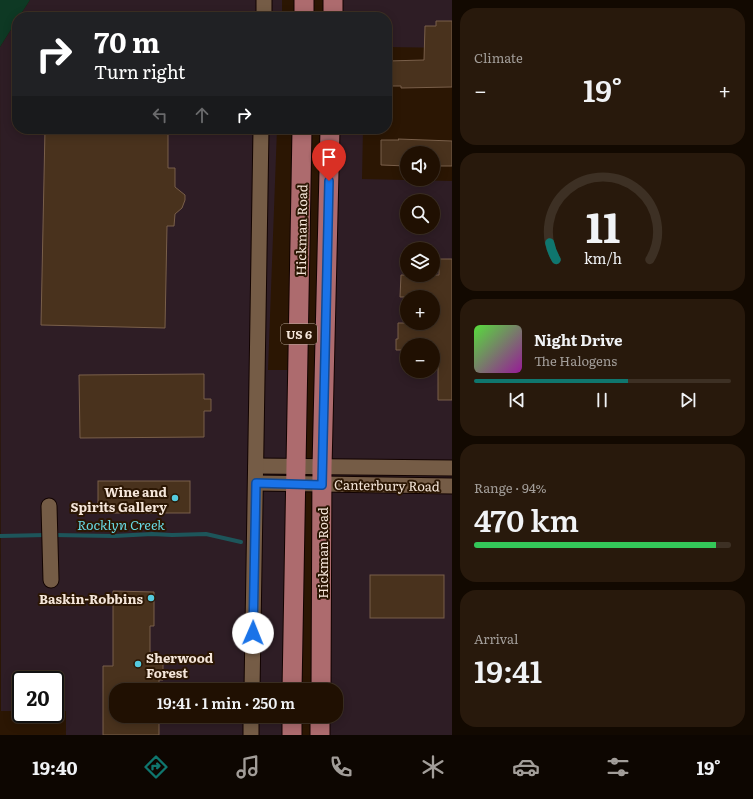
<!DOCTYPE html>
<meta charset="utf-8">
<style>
:root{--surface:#201002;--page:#28190c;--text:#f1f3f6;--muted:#a29d99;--line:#3d3024;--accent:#0f766e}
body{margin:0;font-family:Literata,serif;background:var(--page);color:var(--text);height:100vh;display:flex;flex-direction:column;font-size:15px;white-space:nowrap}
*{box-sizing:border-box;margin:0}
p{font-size:13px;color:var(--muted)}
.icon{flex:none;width:22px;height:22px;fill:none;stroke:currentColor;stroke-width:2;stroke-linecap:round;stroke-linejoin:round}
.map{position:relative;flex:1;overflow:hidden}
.side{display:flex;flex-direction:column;gap:8px;padding:8px;background:#120901;width:301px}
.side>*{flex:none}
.top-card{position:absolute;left:12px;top:12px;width:380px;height:122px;border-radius:16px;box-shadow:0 2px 10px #0003,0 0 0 1px var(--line);background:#202124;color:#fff;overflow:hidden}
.buttons{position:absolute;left:400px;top:146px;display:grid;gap:8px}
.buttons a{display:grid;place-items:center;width:40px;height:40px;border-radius:50%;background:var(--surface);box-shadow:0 2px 10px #0003,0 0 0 1px var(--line);font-size:20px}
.speed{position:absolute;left:12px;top:671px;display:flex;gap:8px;font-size:20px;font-weight:700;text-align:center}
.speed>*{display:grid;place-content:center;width:52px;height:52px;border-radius:50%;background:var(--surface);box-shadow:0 2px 10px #0003,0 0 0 1px var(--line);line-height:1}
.speed .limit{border:2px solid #111;border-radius:6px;background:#fff;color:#111}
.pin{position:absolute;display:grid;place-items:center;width:34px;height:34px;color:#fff;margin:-41px -17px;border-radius:50% 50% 50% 0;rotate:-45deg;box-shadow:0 0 4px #0007}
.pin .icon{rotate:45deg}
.me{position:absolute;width:44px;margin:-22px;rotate:1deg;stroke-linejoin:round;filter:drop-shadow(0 0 3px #0008)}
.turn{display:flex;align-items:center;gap:14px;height:84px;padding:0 16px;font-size:18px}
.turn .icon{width:52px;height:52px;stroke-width:2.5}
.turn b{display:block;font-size:28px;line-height:34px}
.lanes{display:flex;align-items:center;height:38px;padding:0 16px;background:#0003;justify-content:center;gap:20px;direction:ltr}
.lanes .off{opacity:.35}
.big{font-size:30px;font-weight:600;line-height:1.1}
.side .widget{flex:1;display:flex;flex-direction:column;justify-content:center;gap:6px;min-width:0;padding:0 14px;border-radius:16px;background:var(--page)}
.side .dial{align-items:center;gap:0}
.dial svg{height:104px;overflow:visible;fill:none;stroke:var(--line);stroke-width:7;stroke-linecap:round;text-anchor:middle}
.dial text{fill:var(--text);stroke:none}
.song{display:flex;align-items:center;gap:12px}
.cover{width:48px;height:48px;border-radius:6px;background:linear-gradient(135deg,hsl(110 70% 55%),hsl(300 70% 35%))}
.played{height:4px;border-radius:2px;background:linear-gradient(90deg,var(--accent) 60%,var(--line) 60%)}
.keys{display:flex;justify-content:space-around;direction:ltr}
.heat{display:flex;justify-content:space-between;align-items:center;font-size:22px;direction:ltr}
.charge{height:6px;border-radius:3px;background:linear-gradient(90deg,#34c759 94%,var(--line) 0)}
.trip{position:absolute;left:109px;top:683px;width:234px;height:40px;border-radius:16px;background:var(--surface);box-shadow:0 2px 10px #0003,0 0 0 1px var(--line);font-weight:600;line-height:40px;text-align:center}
.dock{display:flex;height:64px;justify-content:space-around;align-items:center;background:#0d0601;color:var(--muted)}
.dock .icon{width:28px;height:28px}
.dock .current{color:var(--accent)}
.dock b{font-size:18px;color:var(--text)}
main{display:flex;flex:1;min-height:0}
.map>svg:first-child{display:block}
</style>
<main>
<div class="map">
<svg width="452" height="735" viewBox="0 0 452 735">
<rect width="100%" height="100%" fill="#2b1603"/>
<g fill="#2e1d25" fill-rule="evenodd">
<polygon points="30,0 282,0 282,17 19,17"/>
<polygon points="333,0 452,0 452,48 387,47 387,17 333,17"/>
<polygon points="17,20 17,129 277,129 268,370 298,370 292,690 116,690 116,716 292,716 292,735 66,735 66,711 55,711 55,680 21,680 21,711 1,711 0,47"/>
<path d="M330,129H363L362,179L452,181V735H320L321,716H336V690H321ZM407,201H433V227H407ZM407,249H433V275H407ZM407,297H433V323H407ZM407,345H433V371H407Z"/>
</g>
<polygon fill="#0e3924" points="0,0 30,0 19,17 17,17 17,20 0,47"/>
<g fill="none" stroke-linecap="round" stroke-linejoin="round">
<g stroke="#1d555a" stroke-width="4">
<polyline points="53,535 114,536 152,534 172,535 206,534 241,542"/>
<polyline points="0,536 46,535"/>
</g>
</g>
<g fill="#49321d" stroke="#795f4a">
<polygon points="436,21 452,21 452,87 401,88 401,86 387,86 387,61 424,60 425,26 436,26"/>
<polygon points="45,129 168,129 168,168 175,168 175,187 185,195 185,200 182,208 175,214 174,226 167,226 165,328 41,325"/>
<polygon points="398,139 452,141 452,166 433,166 433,153 407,153 407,166 381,165 381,140 399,140"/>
<polygon points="439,259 452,259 452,400 438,400 438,349 433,349 433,345 407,345 407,350 396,350 396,339 398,339 398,323 433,323 433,297 400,297 401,275 439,275"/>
<polygon points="204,374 204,399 211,399 211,411 204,411 204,437 80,438 79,375"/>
<rect x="98" y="481" width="92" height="32"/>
<rect x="370" y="575" width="74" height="43"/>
<polygon points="113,591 154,592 154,626 150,626 150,653 154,653 154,662 163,662 163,680 159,680 159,690 116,690 116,716 159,716 159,735 103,735 103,666 113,666"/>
</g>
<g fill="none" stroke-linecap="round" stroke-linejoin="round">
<g stroke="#120300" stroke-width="17">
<g id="minor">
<polyline points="264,17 264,0"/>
<polyline points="256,466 452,468"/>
<polyline points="256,483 452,486"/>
<polyline points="49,506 51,580"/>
<path d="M252,690C256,503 257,316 261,129"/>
<polyline points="251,735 251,716"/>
</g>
</g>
<g stroke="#120300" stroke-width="21">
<g id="major">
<polyline points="304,17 304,0"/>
<polyline points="333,17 333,0"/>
<polyline points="292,690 302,129"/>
<polyline points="321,690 322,467 330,129"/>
<polyline points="292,735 292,716"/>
<polyline points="320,735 320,716"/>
</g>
</g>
<use href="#minor" stroke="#755c46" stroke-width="15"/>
<use href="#major" stroke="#ad6b6e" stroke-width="19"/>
</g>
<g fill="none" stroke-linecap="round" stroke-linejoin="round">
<g stroke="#114b97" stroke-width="10">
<polyline id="route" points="253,633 256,483 322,485 329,181"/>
</g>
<use href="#route" stroke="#1a73e8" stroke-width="7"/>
</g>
<g fill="#54cade" stroke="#2b1603" stroke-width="1.5">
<circle cx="175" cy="498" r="4"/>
<circle cx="151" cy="598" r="4"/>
<circle cx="138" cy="664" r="4"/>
</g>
<g text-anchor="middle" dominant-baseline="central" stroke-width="4" stroke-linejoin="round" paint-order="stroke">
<rect fill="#2b1603" stroke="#b8a89a" stroke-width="1" x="281" y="324" width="36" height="20" rx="3"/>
<g font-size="12" font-weight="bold" fill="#f5e6da">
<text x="299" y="334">US 6</text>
</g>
<g font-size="13" fill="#f5e6da" stroke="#2b1603">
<text transform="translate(301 230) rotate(-89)">Hickman Road</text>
<text transform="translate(387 485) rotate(1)">Canterbury Road</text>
<text transform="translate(322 553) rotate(-90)">Hickman Road</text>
</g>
<g font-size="13" font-weight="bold" fill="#f5e6da" stroke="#2b1603" text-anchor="end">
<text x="167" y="491">Wine and<tspan x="167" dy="15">Spirits Gallery</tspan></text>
<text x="143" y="598">Baskin-Robbins</text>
<text x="146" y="657" text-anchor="start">Sherwood<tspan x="146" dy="15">Forest</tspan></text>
</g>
<g font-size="14" font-style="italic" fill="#68d8e3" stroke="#2b1603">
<text x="121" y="524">Rocklyn Creek</text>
</g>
</g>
</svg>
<div class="buttons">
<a><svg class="icon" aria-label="sound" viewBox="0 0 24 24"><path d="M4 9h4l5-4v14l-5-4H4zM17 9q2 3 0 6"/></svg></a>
<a><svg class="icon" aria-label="search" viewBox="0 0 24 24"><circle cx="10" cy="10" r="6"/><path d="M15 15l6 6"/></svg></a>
<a><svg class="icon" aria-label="layers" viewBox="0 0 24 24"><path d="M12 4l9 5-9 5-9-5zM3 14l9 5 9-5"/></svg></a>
<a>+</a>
<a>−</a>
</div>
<div class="speed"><div class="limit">20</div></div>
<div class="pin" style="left:329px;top:181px;background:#d93025"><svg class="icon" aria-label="arrive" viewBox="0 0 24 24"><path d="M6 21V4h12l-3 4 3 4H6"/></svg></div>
<svg class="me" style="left:253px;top:633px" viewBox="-20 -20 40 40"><circle r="19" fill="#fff"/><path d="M0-13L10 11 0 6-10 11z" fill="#1a73e8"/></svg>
<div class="trip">19:41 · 1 min · 250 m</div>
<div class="top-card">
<div class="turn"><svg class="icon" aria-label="right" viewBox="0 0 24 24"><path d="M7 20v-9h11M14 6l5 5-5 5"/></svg><div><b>70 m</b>Turn right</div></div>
<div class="lanes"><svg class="icon off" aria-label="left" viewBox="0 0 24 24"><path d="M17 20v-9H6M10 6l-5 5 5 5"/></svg><svg class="icon off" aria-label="ahead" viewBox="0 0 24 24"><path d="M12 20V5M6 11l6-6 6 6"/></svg><svg class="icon" aria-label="right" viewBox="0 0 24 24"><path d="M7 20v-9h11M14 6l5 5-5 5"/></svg></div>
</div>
</div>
<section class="side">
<div class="widget"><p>Climate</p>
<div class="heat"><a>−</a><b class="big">19°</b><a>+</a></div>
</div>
<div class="widget dial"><svg viewBox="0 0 100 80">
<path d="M14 69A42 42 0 1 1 86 69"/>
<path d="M14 69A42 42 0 0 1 9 56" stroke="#0f766e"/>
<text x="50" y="56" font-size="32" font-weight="700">11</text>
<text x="50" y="72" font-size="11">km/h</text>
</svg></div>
<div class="widget">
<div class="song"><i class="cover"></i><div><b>Night Drive</b><p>The Halogens</p></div></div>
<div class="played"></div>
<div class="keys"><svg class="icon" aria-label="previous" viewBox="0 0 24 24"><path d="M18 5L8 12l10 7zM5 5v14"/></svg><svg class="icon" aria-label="pause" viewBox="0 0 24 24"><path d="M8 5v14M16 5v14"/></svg><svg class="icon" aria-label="next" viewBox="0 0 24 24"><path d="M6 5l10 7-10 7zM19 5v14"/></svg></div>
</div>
<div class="widget"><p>Range · 94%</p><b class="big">470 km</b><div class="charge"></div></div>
<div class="widget"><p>Arrival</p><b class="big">19:41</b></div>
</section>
</main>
<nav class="dock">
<b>19:40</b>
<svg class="icon current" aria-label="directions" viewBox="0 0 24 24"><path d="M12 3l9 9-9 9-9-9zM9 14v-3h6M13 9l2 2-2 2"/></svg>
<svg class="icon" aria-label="music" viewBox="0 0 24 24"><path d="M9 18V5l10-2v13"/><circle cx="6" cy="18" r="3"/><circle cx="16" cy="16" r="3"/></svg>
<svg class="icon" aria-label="phone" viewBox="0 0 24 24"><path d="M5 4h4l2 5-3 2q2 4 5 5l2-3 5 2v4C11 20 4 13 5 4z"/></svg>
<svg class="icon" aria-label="climate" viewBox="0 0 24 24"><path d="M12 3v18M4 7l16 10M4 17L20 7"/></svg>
<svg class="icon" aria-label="car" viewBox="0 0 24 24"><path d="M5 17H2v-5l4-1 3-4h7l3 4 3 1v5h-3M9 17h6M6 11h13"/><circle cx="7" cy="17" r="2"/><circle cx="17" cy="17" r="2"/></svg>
<svg class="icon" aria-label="filters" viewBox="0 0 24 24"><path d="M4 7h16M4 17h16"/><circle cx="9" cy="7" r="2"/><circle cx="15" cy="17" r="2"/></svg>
<b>19°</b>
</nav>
